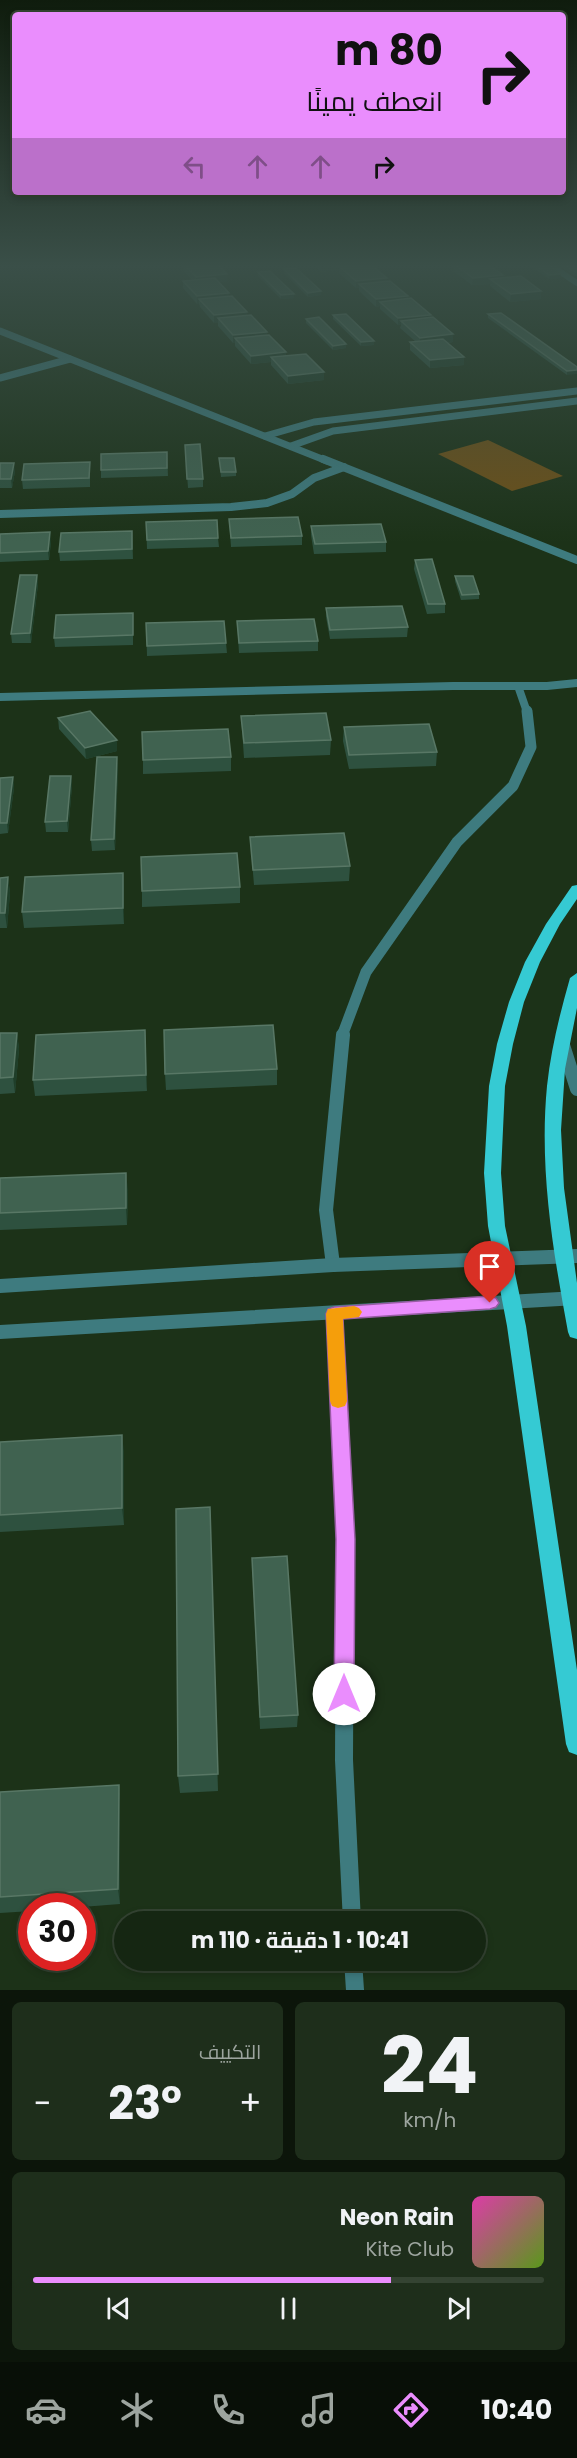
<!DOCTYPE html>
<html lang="ar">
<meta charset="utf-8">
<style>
:root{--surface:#152612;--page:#1e2e1b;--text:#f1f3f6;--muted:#9da59f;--line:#344332;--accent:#ea8dfd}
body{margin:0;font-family:Poppins,Cairo,sans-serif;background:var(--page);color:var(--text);direction:rtl;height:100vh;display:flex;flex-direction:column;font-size:22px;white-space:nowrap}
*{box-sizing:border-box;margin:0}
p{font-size:20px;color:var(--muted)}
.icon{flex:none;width:33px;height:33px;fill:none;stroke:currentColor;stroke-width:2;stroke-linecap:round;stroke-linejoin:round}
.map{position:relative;height:1990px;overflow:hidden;direction:ltr}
.sheet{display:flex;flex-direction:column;gap:12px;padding:12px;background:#0c150a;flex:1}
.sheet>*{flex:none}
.top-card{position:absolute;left:12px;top:12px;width:554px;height:183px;border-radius:6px;box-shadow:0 3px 9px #0003,0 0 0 2px var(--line);direction:rtl;background:#ea8dfd;color:#111;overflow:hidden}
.speed{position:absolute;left:18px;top:1893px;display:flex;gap:12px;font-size:30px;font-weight:700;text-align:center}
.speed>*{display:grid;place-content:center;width:78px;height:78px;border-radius:50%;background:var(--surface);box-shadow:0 3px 9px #0003,0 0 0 2px var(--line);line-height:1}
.speed .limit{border:9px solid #d22;background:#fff;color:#111}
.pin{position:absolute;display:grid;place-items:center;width:51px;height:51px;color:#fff;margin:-62px -26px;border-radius:50% 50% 50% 0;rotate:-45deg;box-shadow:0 0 6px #0007}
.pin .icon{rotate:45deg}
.me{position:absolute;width:66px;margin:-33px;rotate:0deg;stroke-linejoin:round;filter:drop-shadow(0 0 4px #0008)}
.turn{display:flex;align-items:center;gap:21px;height:126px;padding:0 24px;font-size:27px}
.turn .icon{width:78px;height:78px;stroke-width:2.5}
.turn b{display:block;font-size:42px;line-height:51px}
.lanes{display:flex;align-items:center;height:57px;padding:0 24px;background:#0003;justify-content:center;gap:30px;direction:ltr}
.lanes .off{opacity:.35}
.big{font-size:45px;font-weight:700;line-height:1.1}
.sheet .tile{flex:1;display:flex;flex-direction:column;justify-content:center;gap:9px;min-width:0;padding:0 21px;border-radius:9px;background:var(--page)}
.sheet .dial{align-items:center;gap:0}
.dial b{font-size:78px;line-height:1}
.song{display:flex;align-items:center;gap:18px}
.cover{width:72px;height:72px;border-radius:9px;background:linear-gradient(135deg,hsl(320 70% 55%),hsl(90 70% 35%))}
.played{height:6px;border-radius:3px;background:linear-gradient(90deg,var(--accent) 70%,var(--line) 70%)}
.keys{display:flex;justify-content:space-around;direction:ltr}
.heat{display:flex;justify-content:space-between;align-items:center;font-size:33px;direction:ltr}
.sheet .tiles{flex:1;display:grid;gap:12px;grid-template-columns:1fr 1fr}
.tile:last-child{grid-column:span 2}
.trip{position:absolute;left:114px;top:1911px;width:372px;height:60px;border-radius:30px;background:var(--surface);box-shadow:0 3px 9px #0003,0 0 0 2px var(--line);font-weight:700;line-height:60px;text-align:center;direction:rtl}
.dock{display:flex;height:96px;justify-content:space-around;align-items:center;background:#080f07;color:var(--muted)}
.dock .icon{width:42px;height:42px}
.dock .active{color:var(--accent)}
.dock b{font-size:27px;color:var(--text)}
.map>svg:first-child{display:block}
</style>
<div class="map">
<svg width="577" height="1990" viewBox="0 0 577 1990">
<rect width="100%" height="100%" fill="#1c3218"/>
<polygon fill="#6d5017" points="488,440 563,476 512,491 438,454"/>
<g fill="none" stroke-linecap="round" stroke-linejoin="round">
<polyline stroke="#3e7b7f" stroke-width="6" points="550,265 577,283"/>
<g stroke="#3e7b7f" stroke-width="7">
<polyline points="0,331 327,461"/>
<polyline points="0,378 70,359"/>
<polyline points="265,436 314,422 577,391"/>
<polyline points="291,446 333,431 577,401"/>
</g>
<g stroke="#3e7b7f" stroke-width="8">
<polyline points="323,459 577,560"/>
<polyline points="0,514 231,507 267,503 292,494 314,478 344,467"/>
<polyline points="518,686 527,712"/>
<polyline points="0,697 453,686 547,686 577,683"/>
</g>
<polyline stroke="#3e7b7f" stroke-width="11" points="342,1036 366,972 457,842 513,786 531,747 527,711"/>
<g stroke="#3e7b7f" stroke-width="14">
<polyline points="563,1045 577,1089"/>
<polyline points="333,1265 326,1210 343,1035"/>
<polyline points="0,1286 333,1265 577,1256"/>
<polyline points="334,1314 341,1453"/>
<polyline points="0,1332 577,1298"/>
</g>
<g stroke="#3e7b7f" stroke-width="18">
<polyline points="341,1452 345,1539 344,1760 352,1922"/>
<polyline points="353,1960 355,1990"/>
</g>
<g fill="#35cad3" fill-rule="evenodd">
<polygon points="577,885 577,899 560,924 540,962 524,1002 513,1044 505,1086 501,1173 505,1226 526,1326 577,1670 577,1755 569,1752 566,1744 507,1326 488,1226 484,1173 489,1086 497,1044 509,1002 525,962 546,924 572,886"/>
<path d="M577,973V1008L565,1069L561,1130L564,1188L577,1283V1339L570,1337L568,1332C553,1251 539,1169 547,1086C551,1049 560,1013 570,978Z"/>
</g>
</g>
<g fill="#2e513f">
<polygon points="183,265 218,265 227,274 227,281 219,282 229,293 229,296 247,312 247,315 267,332 267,335 286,356 324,372 324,380 288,384 271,365 271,362 251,364 235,346 235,343 233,343 218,326 218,323 214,323 200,307 199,303 197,304 183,288 183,281 192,280 183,270"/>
<polygon points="314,265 371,265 387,278 387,281 430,318 453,342 448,343 464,365 430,368 410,350 410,342 416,342 400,328 401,325 398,325 380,309 380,306 376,307 359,291 359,288 356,288 339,273 339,270 322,272"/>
<polygon points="445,265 489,265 503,278 541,291 541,299 510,302 490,286 490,284 472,285 453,271 454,268 450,268"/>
<polygon points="529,265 548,265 561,274 560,278 549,279"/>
<polygon points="558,265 577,265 577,276 575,276"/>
<polygon points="284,269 321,295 308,297 284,273"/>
<polygon points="258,272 294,298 281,299 258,276"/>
<polygon points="488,314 577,367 567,375 488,318"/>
<polygon points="333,315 374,341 374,345 361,346 333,319"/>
<polygon points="306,319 346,344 346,348 333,350 306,323"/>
<polygon points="185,445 203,479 203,487 188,488"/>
<polygon points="167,452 168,476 101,478 101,470"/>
<polygon points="219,458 236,472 236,476 221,477"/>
<polygon points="0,463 15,471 12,488 0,488"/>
<polygon points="90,471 90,487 23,489 22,480"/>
<polygon points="229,519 302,536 302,545 231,547"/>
<polygon points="146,522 218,538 219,547 147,549"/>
<polygon points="311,526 386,542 386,552 314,554 311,535"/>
<polygon points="132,531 133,559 60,561 59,552"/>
<polygon points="0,534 51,542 49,560 0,562"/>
<polygon points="415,560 445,604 445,613 427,614 414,569"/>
<polygon points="37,575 38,584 31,643 12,643 11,634"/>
<polygon points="455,576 479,594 479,599 461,600 455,581"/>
<polygon points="326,608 408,627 407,637 330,639 326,617"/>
<polygon points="237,621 318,641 318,651 239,653"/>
<polygon points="133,623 133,645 55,647 54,638"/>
<polygon points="146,623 226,643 227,653 147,656"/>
<polygon points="241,716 331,740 330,755 244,758"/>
<polygon points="58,718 117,751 86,759 59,729"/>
<polygon points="344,727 437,752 436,766 349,769 343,741"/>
<polygon points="231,757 231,771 143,774 143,760"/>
<polygon points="118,767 115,850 92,851 91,840"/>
<polygon points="71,776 72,786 68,832 46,832 45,822"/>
<polygon points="13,777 14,788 8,833 0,834 0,778"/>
<polygon points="250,837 350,866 349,881 254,885"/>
<polygon points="123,873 124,924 24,928 22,912"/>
<polygon points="8,877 10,893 7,928 0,928 0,878"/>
<polygon points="240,887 240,903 142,907 142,891"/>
<polygon points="145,1030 147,1091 35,1096 33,1080"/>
<polygon points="0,1033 17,1033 19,1049 15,1093 0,1094"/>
<polygon points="277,1069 277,1085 166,1090 165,1074"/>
<polygon points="0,1178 128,1190 127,1225 0,1230"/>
<polygon points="0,1442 124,1451 124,1525 0,1532"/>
<polygon points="210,1507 218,1791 180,1793 178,1776"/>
<polygon points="252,1558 298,1715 297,1727 260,1729"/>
<polygon points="119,1785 120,1801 120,1904 82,1907 32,1906 32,1911 0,1913 0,1792"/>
</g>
<g fill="#1f3e29">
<polygon points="322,265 353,265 339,266 339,270 322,272"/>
<rect x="450" y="265" width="4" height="3"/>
<polygon points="227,274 227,281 196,284 196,277"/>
<polygon points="561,274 560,278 549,279 549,275"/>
<polygon points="503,275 503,283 490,279 490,284 472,285 473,278"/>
<polygon points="387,278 387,285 359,284 359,288 356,288 356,281"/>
<polygon points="321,291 321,295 308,297 308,293"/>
<polygon points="541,291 541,299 510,302 511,294"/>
<polygon points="229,293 229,300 199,299 199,303 197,304 197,296"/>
<polygon points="294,294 294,298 281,299 281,295"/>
<polygon points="408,296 408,303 380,302 380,306 376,307 376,299"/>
<polygon points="247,312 247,320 218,318 218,323 214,323 214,315"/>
<polygon points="431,315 430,322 401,321 401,325 398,325 398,318"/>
<polygon points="267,332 267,339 235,338 235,343 233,343 233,335"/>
<polygon points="453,334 453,342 420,346 420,338"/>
<polygon points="374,341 374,345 361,346 361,342"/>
<polygon points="346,344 346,348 333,350 333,346"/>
<polygon points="286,352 286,360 271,357 271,362 251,364 251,356"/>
<polygon points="464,357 464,365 430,368 430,360"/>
<polygon points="577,370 577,374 567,375 567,371"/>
<polygon points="324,372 324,380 288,384 288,376"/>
<polygon points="14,463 15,471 12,488 11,479"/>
<polygon points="50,532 51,542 49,560 48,551"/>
<polygon points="37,575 38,584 31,643 30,633"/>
<polygon points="117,740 117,751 86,759 85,748"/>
<polygon points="117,757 118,767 115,850 114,839"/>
<polygon points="71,776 72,786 68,832 67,821"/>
<polygon points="13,777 14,788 8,833 7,823"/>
<polygon points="123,873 124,888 124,924 123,908"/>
<polygon points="8,877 10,893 7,928 5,913"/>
<polygon points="145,1030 146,1046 147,1091 146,1075"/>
<polygon points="17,1033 19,1049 15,1093 13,1077"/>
<polygon points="126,1173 128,1190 127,1225 126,1208"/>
<polygon points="122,1435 124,1451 124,1525 122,1508"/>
<polygon points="119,1785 120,1801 120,1904 118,1889"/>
</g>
<g fill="#406250" stroke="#587765" stroke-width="1.5">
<polygon points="185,265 218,265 227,274 196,277"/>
<polygon points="353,265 371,265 387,278 356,281 339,266"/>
<polygon points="455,265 489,265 503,275 473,278"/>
<polygon points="535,265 548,265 561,274 549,275"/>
<polygon points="564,265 577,265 577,272 575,272"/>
<polygon points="296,268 321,291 308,293 284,269"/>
<polygon points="270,271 294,294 281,295 258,272"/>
<polygon points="521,276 541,291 511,294 490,279"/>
<polygon points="215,278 229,293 197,296 183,281"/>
<polygon points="390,281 408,296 376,299 359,284"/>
<polygon points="232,296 247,312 214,315 199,299"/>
<polygon points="411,298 431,315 398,318 380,302"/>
<polygon points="501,313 577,367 577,370 567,371 488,314"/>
<polygon points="346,314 374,341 361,342 333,315"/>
<polygon points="251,315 267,332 233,335 218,318"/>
<polygon points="319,317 346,344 333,346 306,319"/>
<polygon points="433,317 453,334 420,338 401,321"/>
<polygon points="269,335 286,352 251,356 235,338"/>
<polygon points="443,339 464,357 430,360 410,342"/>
<polygon points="306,354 324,372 288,376 271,357"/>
<polygon points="200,444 203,479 187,479 185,445"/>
<polygon points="167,452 167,468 101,470 101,454"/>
<polygon points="219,458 234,458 236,472 221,472"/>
<polygon points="90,462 89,478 22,480 24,464"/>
<polygon points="0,463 14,463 11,479 0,479"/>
<polygon points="298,517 302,536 231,538 229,519"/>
<polygon points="217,520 218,538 147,540 146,522"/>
<polygon points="381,524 386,542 315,544 311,526"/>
<polygon points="132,531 132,549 59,552 61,533"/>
<polygon points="50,532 48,551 0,553 0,534"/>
<polygon points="432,559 445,604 428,604 415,560"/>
<polygon points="20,575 37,575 30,633 11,634"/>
<polygon points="455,576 473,576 479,594 462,595"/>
<polygon points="402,606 408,627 330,630 326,608"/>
<polygon points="133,613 133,635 54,638 56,615"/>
<polygon points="314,619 318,641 239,643 237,621"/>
<polygon points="224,621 226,643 147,646 146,623"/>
<polygon points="90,711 117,740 85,748 58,718"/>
<polygon points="326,713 331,740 244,743 241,716"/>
<polygon points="429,724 437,752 349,755 344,727"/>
<polygon points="228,729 231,757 143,760 142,732"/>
<polygon points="97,757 117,757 114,839 91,840"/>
<polygon points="50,776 71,776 67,821 45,822"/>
<polygon points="13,777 7,823 0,823 0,778"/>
<polygon points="344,833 350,866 253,870 250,837"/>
<polygon points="237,853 240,887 142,891 141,857"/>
<polygon points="123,873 123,908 22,912 25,877"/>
<polygon points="8,877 5,913 0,913 0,878"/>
<polygon points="273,1025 277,1069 165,1074 164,1030"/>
<polygon points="145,1030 146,1075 33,1080 36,1035"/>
<polygon points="0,1033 17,1033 13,1077 0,1078"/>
<polygon points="126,1173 126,1208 0,1213 0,1178"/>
<polygon points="122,1435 122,1508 0,1515 0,1442"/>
<polygon points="210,1507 218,1774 178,1776 176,1509"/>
<polygon points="287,1556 298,1715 260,1717 252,1558"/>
<polygon points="119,1785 118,1889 0,1897 0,1792"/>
</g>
<linearGradient id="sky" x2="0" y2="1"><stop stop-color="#0f1c0d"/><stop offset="0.49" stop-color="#3a4f48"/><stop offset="1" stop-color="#3a4f48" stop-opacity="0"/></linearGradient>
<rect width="577" height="543" fill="url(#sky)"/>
<polygon fill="#ea8dfd" stroke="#985ca4" stroke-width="1.5" points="490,1296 496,1298 499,1303 496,1307 490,1309 343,1319 355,1539 354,1694 351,1701 344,1703 337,1701 334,1694 336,1539 326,1314 328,1309 334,1307"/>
<polygon fill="#f59e0b" points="354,1306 359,1308 362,1312 359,1317 343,1319 347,1401 345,1406 338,1408 332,1406 330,1401 326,1314 328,1309"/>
</svg>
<div class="speed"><div class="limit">30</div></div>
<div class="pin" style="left:490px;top:1303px;background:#d93025"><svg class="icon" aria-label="arrive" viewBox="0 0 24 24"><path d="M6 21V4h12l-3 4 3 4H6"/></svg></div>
<svg class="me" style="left:344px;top:1694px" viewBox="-20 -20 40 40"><circle r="19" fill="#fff"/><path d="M0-13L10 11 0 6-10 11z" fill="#ea8dfd"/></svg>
<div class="trip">10:41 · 1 دقيقة · 110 m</div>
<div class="top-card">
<div class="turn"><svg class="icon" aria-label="right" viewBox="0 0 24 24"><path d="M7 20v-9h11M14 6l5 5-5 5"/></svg><div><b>80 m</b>انعطف يمينًا</div></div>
<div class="lanes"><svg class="icon off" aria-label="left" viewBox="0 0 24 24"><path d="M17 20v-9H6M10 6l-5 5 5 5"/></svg><svg class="icon off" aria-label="ahead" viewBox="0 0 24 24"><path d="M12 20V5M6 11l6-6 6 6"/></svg><svg class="icon off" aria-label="ahead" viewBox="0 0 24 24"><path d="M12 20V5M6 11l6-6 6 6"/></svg><svg class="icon" aria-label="right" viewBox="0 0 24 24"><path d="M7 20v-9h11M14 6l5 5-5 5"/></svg></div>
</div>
</div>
<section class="sheet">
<div class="tiles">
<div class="tile dial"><b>24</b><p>km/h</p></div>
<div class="tile"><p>التكييف</p>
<div class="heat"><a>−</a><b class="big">23°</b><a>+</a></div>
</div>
<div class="tile">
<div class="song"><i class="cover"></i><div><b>Neon Rain</b><p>Kite Club</p></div></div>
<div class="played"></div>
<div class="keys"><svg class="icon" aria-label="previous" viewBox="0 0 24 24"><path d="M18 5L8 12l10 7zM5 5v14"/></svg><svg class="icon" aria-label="pause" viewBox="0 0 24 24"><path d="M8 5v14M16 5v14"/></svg><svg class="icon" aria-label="next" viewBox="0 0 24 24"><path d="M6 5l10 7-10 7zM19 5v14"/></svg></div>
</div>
</div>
</section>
<nav class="dock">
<b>10:40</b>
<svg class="icon active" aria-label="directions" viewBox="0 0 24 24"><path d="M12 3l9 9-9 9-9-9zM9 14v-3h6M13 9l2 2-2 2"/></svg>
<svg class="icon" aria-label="music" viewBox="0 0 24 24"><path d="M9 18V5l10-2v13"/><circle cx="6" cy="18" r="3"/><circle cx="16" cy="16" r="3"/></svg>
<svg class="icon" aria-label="phone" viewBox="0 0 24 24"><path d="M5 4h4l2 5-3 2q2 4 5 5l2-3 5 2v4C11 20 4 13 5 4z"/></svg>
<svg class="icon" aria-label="climate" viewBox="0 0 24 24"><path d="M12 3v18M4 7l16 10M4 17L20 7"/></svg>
<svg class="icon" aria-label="car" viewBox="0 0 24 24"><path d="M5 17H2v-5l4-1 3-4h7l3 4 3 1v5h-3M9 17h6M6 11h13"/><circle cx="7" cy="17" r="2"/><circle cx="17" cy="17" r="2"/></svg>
</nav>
